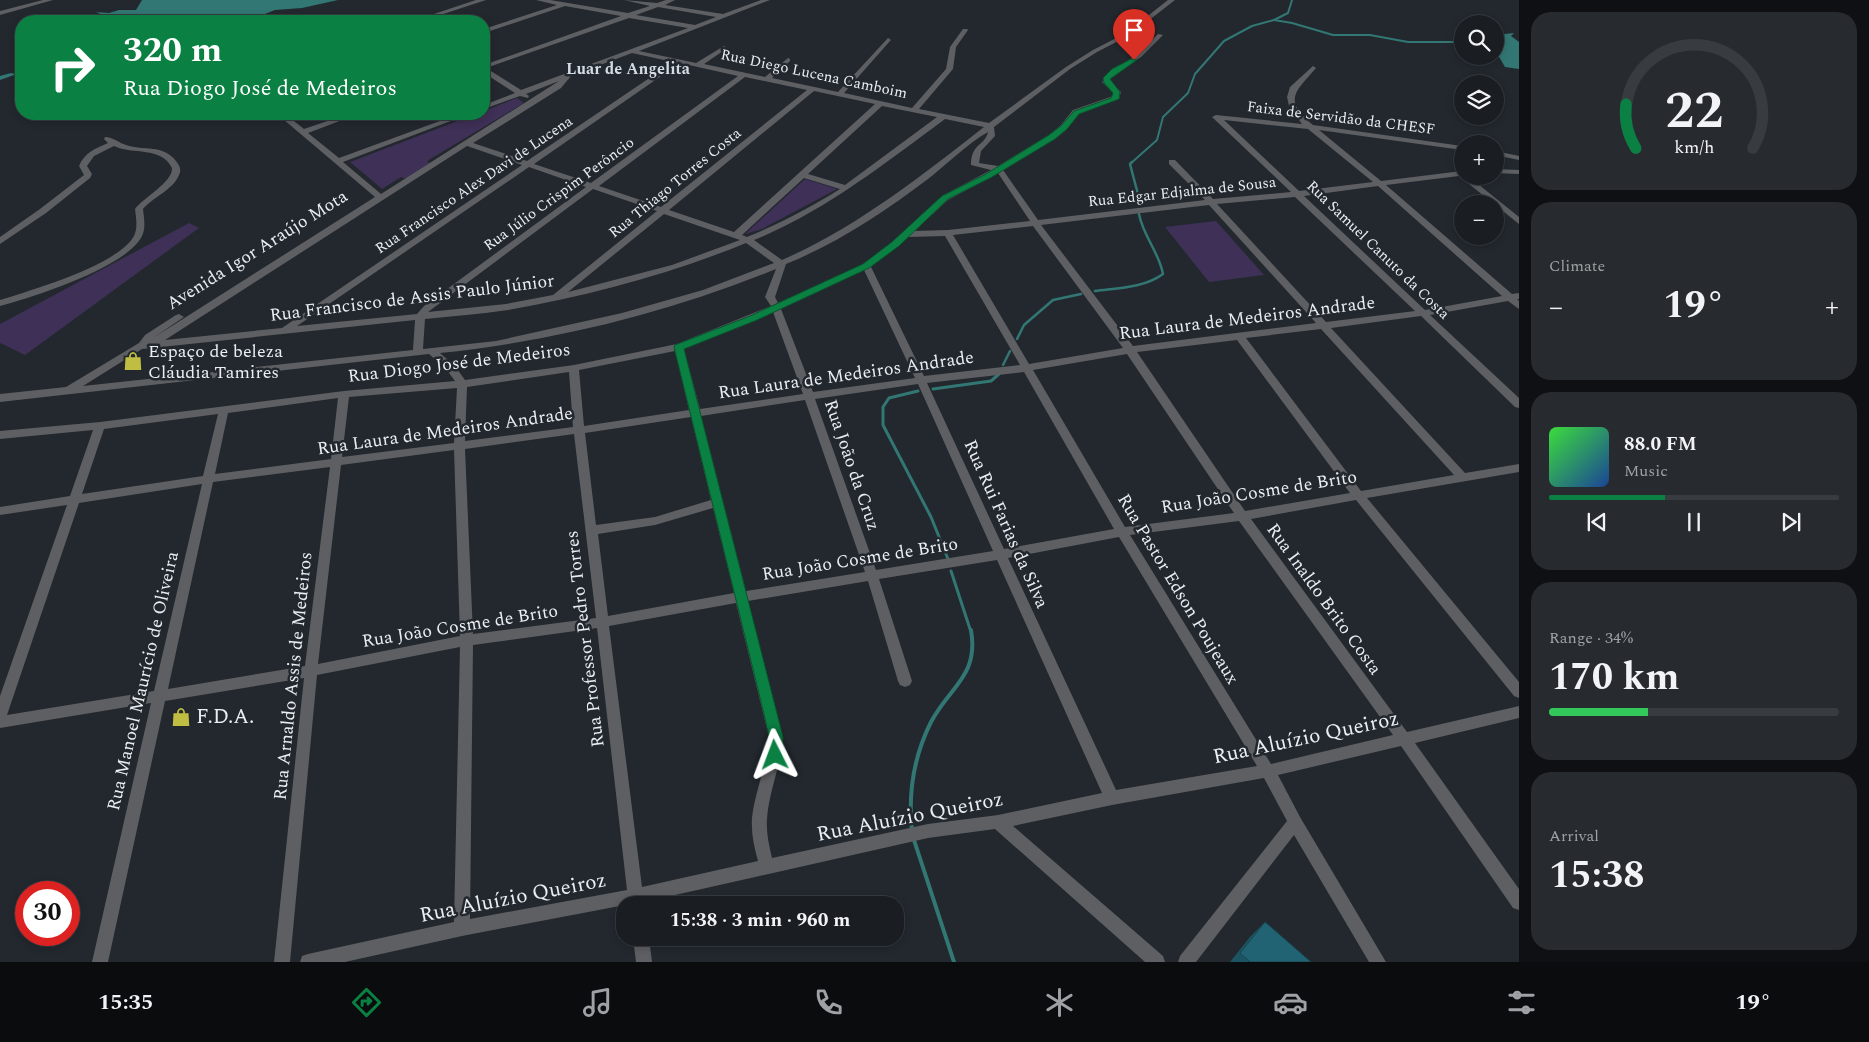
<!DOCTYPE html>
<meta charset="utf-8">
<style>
:root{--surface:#1a1e22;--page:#272b2f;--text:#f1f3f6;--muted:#9fa2a5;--line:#383c40;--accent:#0b8043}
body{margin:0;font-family:Spectral,serif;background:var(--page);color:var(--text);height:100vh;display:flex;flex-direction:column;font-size:19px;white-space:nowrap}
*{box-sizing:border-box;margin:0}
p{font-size:16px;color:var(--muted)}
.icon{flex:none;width:28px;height:28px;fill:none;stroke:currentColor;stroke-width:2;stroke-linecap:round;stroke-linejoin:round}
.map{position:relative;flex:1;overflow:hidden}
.side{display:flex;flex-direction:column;gap:12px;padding:12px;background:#0e1013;width:350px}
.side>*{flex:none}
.banner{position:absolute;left:15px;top:15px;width:475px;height:105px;border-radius:20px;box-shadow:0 2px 8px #0003,0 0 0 1px var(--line);background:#0b8043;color:#fff;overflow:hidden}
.tools{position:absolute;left:1454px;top:15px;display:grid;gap:10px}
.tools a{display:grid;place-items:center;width:50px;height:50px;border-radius:50%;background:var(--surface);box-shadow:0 2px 8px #0003,0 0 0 1px var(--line);font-size:25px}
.speed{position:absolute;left:15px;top:881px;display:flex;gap:10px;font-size:25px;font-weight:700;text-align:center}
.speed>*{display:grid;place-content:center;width:65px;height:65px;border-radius:50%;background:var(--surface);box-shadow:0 2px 8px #0003,0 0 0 1px var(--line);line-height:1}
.speed .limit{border:8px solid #d22;background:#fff;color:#111}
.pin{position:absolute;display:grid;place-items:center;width:42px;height:42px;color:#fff;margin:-51px -21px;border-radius:50% 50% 50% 0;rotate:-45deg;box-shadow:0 0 5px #0007}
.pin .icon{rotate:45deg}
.me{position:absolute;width:55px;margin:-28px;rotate:357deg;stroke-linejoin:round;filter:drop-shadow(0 0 4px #0008)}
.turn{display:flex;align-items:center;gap:18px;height:105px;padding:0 25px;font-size:22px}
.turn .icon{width:65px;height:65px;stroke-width:2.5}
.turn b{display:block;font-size:35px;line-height:42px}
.big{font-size:38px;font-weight:700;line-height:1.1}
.side .widget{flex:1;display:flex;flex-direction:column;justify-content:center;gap:8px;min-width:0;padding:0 18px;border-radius:20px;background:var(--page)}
.side .dial{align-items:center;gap:0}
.dial svg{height:130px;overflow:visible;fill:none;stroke:var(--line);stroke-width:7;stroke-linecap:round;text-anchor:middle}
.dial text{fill:var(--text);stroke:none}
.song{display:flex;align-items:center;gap:15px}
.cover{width:60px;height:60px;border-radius:8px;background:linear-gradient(135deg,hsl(120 70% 55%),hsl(220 70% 35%))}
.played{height:5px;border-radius:2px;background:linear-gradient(90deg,var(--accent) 40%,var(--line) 40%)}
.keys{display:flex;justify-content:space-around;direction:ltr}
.heat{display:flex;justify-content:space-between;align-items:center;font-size:28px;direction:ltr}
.charge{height:8px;border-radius:4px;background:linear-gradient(90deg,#34c759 34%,var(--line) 0)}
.trip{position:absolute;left:616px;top:896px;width:288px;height:50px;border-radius:20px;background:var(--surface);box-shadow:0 2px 8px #0003,0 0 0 1px var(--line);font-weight:700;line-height:50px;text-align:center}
.dock{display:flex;height:80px;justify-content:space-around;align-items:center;background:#0a0c0e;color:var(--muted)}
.dock .icon{width:35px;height:35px}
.dock .active{color:var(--accent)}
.dock b{font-size:22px;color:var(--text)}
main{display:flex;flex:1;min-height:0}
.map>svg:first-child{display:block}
</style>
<main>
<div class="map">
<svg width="1519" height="962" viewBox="0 0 1519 962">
<rect width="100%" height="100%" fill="#22282e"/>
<g fill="#3e3056">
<polygon points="517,98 524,103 427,161 430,163 406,179 401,177 382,189 350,162 476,114 484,114 484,111"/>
<polygon points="805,179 837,189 762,229 745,234"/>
<polygon points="1216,221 1264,275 1209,282 1165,227"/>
<polygon points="189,223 199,228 25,355 0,343 0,324"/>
</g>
<g fill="#327774">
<polygon points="142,0 338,0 302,8 275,10 247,21 105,21 105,16 96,12 109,13 119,10 136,10"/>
<polygon points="1514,33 1511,36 1519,42 1519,69 1505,67 1495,50 1495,35"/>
</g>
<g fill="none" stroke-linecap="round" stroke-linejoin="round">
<g stroke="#327774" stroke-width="2">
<polyline points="1274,20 1292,23 1333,35 1370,35 1408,42 1462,42"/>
<polyline points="1130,164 1157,140 1163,117 1188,93 1195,74 1224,41 1252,26 1274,20 1288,13 1292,0"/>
</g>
<g stroke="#327774" stroke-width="2.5">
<polyline points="1132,162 1130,164 1140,202"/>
<path d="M1095,291C1118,288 1144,288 1163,274C1159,252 1143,236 1139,214"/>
<polyline points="1017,339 1024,325 1053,300 1081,294"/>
<polyline points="1003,365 1010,351"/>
</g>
<g stroke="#327774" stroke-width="3">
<polyline points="933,389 991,381 999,374"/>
<polyline points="918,391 889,398 883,407 883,425 931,517 948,559"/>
<polyline points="951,571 971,632"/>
</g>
<g stroke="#327774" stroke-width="4">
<path d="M912,831C908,794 914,756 931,722C950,686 979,676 971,630"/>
<polyline points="913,837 954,962"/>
</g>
<polygon fill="#327774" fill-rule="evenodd" points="11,73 17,74 0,80 0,76"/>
<g fill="#5e5f62" fill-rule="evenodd">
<polygon points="43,0 53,0 0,15 0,11"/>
<polygon points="476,0 486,0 422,21 413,21"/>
<path d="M536,0H550L628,13L650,6L624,0L657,3L666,0H675L665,5L723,14L761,0H770L639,51L696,63L724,46L727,48L726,49L704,64L765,77L788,58L790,59V61L772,78L838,92L888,38L891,40L890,41L844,93L912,108L946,69L950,47L963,29H967L968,30L956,47L953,69L919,109L989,123L1066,67L1093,50L1126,33L1168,0H1175L1130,35L1097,52L1070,69L994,127L995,136L981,151L979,163L998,166L1049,135L1061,125L1073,110L1113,96V92L1102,82L1107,74L1137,55L1158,34L1163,35L1141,57L1112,76L1110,82L1121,92L1119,99L1079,114L1067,129L1055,139L1003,170L1038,220L1205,200L1169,164V160H1175L1213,199L1291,192L1212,117L1216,115L1302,124L1289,106L1287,97L1290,87L1313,66L1316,68C1297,91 1281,99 1313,125L1462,146V150L1319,130L1381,181L1462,171V176H1468L1519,217V224L1459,176L1386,185L1512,294L1519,293V299H1517L1519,301V309L1508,301L1430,315L1519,398V408L1515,407L1421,316L1331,328L1465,473L1519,464V472L1367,498L1519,682V698L1514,696L1356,500L1251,519L1407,732L1519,706V718L1415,743L1519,889V910L1513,908L1401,746L1278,775L1300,817L1386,962H1369L1294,835L1196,962H1178L1180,956L1287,821L1264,778L1112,805L1013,826L1163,956L1165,962H1145L995,829L928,838L644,902L645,905H625L462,936L345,962H300L302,956L308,954L454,922L460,647L317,675L290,962H274L304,678L165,701L108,962H92L151,703L0,728V696L67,505L0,515V507L70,496L93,430L0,439V431L100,422L344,391L455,381L446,369L429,354L0,402V394L66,387L139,343L145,335L176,315L179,314L184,317L153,338L375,197L277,114H285L304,129L348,114H358L308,133L339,158L459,114H469L343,162L381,194L559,81L526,94L529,96L528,98L520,96L484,109V105L515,93L484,73V65L621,16L565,6L484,33V29L557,5ZM658,7L716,17L695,25L636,15ZM629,18L688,28L521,90L486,68ZM632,53L673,62L527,161L473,143L561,88L571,76ZM680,63L738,76L591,183L534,164ZM745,77L807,90L661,207L599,186ZM814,91L875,104L734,232L669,210ZM882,106L937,117L845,185L808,174ZM945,119L984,127C920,177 857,227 782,260L754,240C825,211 884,164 945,119ZM1224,120L1308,129L1373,182L1299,191ZM988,132C985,146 971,143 971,165L991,170L942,196L892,242L863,264L778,303L775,297L786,264C838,243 884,212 928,179C947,164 967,144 988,132ZM467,146L522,165L282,328L165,340ZM529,167L586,187L424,306L417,314L297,326ZM998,173L1030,221L948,230L914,231L948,200ZM804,178L840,189C811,207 779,224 747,237L742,235ZM1378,186L1502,296L1425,310L1304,196ZM593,189L657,211L553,295L506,304L428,312ZM1295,197L1415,311L1326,322L1217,204ZM1209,205L1316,323L1133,346L1041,225ZM664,214L740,240L672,265L568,292ZM1033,226L1123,348L1029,364L953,235ZM945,236L1020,365L924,376L871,267L908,237ZM746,243L774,263L703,290L622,313L496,341L423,349L425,319C452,316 481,314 508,310C589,296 670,274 746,243ZM776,269L765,297L771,306L677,344L574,365L465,380L454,365L440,353C554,341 669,313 776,269ZM864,270L915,378L813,392L781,309ZM773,312L803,394L700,409L684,349ZM415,320L413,350L83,386L142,349ZM1321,329L1454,475L1361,491L1246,338ZM1237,340L1350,493L1245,511L1137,352ZM675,351L689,410L584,426L579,370ZM1127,354L1234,513L1125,527L1033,370ZM569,372L573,427L465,441L467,387ZM1024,372L1114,529L1004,549L927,383ZM918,384L993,551L876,570L815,399ZM457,388L454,443L342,457L349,397ZM338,398L331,459L215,474L228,413ZM805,400L865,572L746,591L701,416ZM218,414L203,476L82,494L104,429ZM691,417L711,500L655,517L596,525L585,433ZM574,434L596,618L473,634L465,449ZM454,450L460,636L318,664L341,465ZM330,467L305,666L168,689L213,482ZM202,484L154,691L7,715L79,503ZM713,508L734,593L608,616L598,534L655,525ZM1239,521L1393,735L1271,764L1130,535ZM1119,537L1257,766L1116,790L1008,558ZM997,560L1102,793L998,815L928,824L772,858C769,845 766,832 767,819C769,791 781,765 783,737L748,601L868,581L898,681L900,685L905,687L910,685L912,681L879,579ZM736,603L769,737C767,765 755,791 752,818C751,833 754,847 758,861L642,887L609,626ZM597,628L627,890L470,919L473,645Z"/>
<path d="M105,137C113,137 119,143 126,145C144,151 163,144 176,161C179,165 182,169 179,175C173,190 153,197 143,209C144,218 146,228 142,236C127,267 34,297 0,306V300C32,290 118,265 134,236C138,228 136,217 135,209C144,197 173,182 172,168C161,146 133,155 114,146L94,156L87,166L92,174L90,178L46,213L0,244V237L40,209L84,175L79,166C84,153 96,148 108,143L104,139Z"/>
<polygon points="1495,151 1519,156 1519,160 1495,155"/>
<polygon points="1495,169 1519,170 1519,174 1495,173"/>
<polygon points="633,938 649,938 652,962 636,962"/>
</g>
</g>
<polygon fill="#1c5463" points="1265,922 1311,962 1230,962 1250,937"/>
<polygon fill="#216273" stroke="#174550" points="1265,922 1311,962 1250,962 1240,953"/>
<polygon fill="#0b8043" stroke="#07532c" points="1131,59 1137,60 1110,79 1120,92 1119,99 1079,114 1067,129 1055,139 992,177 948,199 899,246 869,268 757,320 684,349 783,737 782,755 780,759 775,761 770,759 768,755 769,737 764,714 674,347 675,345 750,316 863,264 892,242 942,196 986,174 1049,135 1061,126 1074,111 1111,98 1113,93 1104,83 1103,78 1112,69"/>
<defs>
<g id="shop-bare" transform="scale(1.5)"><path d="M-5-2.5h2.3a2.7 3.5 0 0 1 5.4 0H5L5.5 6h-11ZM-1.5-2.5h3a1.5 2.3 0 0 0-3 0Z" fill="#bfbe42" stroke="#22282e" stroke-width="2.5" paint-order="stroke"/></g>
</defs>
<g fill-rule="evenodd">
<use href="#shop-bare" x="133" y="361"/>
<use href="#shop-bare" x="181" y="717"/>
</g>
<g text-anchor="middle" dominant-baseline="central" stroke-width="5" stroke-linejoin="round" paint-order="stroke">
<g font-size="15" fill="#eaeef2" stroke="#22282e">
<text transform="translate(814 74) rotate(12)">Rua Diego Lucena Camboim</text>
<text transform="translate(1341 118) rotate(7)">Faixa de Servidão da CHESF</text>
<text transform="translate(675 183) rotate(-39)">Rua Thiago Torres Costa</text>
<text transform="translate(474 185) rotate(-34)">Rua Francisco Alex Davi de Lucena</text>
<text transform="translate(1182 192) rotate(-6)">Rua Edgar Edjalma de Sousa</text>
<text transform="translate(559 194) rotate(-36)">Rua Júlio Crispim Perôncio</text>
<text transform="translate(1378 250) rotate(44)">Rua Samuel Canuto da Costa</text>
</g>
<g font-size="16" font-weight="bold" fill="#d4dbe3" stroke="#22282e">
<text x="628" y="69">Luar de Angelita</text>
</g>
<g font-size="18" fill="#eaeef2" stroke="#22282e">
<text transform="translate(257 250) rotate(-32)">Avenida Igor Araújo Mota</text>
<text transform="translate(412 298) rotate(-7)">Rua Francisco de Assis Paulo Júnior</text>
<text transform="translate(1247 318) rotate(-7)">Rua Laura de Medeiros Andrade</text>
<text transform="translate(459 363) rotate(-7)">Rua Diogo José de Medeiros</text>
<text transform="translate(846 375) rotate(-8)">Rua Laura de Medeiros Andrade</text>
<text transform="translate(445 431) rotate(-8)">Rua Laura de Medeiros Andrade</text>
<text transform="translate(852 465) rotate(71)">Rua João da Cruz</text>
<text transform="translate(1259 492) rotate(-9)">Rua João Cosme de Brito</text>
<text transform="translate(1006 524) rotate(66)">Rua Rui Farias da Silva</text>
<text transform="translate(860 559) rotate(-9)">Rua João Cosme de Brito</text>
<text transform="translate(1178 589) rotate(59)">Rua Pastor Edson Poujeaux</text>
<text transform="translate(1324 599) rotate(54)">Rua Inaldo Brito Costa</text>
<text transform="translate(460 626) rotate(-9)">Rua João Cosme de Brito</text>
<text transform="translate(585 639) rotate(-97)">Rua Professor Pedro Torres</text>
<text transform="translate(293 676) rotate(-84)">Rua Arnaldo Assis de Medeiros</text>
<text transform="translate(143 681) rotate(-77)">Rua Manoel Maurício de Oliveira</text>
</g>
<g font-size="18" fill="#eaeef2" stroke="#22282e" text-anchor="start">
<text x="148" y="351">Espaço de beleza<tspan x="148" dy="21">Cláudia Tamires</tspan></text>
</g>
<g font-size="21" fill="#eaeef2" stroke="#22282e" text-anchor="start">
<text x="196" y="717">F.D.A.</text>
</g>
<g font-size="21" fill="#eaeef2" stroke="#22282e">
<text transform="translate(1306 738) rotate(-12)">Rua Aluízio Queiroz</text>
<text transform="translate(910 817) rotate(-11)">Rua Aluízio Queiroz</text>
<text transform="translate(513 898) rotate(-11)">Rua Aluízio Queiroz</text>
</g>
</g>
</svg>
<div class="tools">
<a><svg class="icon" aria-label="search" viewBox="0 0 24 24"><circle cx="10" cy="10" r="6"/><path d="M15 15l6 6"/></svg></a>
<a><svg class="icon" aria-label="layers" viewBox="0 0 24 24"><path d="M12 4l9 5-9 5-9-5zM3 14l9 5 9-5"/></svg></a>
<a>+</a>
<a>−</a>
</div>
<div class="speed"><div class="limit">30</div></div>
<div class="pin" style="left:1134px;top:60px;background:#d93025"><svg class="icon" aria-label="arrive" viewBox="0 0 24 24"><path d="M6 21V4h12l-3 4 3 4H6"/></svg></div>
<svg class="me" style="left:775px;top:755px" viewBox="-20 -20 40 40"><path d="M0-17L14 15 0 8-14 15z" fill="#0b8043" stroke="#fff" stroke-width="4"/></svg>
<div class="trip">15:38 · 3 min · 960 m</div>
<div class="banner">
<div class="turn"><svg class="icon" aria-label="right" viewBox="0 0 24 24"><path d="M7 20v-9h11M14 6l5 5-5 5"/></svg><div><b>320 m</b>Rua Diogo José de Medeiros</div></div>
</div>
</div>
<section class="side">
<div class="widget dial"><svg viewBox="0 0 100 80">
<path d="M14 69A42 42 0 1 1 86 69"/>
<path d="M14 69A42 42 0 0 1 8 42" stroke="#0b8043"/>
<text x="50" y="56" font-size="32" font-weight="700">22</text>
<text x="50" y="72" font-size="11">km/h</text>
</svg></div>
<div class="widget"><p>Climate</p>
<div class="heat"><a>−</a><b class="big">19°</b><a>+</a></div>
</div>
<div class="widget">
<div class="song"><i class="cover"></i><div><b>88.0 FM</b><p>Music</p></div></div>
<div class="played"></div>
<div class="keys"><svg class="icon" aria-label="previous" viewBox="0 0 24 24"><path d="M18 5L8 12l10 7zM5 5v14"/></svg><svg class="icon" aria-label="pause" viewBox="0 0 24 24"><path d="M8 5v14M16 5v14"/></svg><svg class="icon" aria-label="next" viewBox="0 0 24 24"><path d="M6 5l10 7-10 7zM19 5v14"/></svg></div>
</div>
<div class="widget"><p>Range · 34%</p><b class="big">170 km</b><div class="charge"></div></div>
<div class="widget"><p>Arrival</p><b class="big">15:38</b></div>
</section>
</main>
<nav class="dock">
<b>15:35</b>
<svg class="icon active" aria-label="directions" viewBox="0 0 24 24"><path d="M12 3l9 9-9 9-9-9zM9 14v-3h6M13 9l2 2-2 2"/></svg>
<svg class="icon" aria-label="music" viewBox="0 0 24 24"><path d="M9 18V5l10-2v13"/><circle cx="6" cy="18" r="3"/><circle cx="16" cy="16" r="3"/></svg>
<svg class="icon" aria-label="phone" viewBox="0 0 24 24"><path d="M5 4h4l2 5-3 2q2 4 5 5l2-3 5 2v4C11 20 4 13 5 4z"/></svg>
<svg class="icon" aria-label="climate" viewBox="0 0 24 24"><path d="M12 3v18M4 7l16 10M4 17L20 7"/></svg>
<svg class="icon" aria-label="car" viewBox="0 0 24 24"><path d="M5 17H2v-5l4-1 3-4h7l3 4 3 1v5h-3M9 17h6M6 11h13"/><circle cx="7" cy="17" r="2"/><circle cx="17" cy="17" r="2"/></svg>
<svg class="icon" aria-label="filters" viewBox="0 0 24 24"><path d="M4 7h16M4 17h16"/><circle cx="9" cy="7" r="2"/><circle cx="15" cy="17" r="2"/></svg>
<b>19°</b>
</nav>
